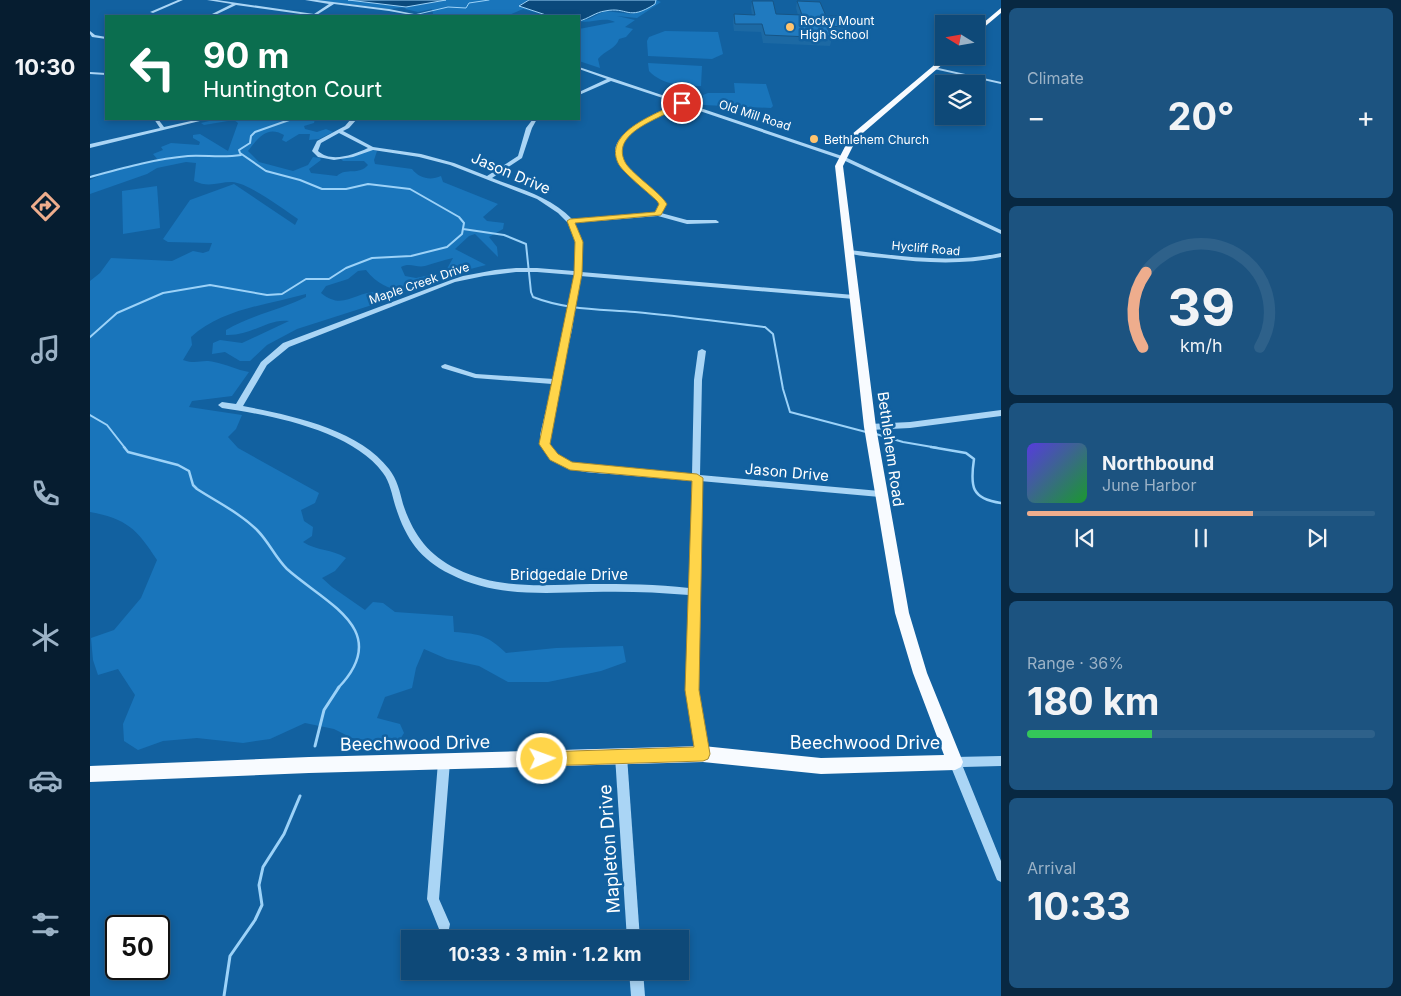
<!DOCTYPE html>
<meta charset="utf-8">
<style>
:root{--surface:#0e4978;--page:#1c5380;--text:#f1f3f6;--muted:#9bb2c6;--line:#2e618a;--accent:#eead8d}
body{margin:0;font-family:Inter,sans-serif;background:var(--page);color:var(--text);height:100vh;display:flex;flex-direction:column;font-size:19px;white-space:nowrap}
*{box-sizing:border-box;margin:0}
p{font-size:16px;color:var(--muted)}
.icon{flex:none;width:28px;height:28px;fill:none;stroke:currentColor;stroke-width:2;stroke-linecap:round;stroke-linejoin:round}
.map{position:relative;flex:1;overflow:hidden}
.panel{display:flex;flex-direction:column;gap:8px;padding:8px;background:#082842;width:400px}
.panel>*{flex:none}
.top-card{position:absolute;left:15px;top:15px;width:475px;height:105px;border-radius:0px;box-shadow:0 2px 8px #0003,0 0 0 1px var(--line);background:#0b6e4f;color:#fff;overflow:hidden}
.needle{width:32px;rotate:281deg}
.tools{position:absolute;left:845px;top:15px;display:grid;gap:10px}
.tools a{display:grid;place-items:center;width:50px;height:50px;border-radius:0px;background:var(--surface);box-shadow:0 2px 8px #0003,0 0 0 1px var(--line);font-size:25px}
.speed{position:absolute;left:15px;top:915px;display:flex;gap:10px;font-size:25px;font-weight:700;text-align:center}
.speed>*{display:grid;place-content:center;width:65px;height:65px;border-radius:50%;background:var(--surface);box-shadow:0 2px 8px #0003,0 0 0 1px var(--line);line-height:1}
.speed .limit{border:2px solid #111;border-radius:8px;background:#fff;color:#111}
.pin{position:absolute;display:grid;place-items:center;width:42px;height:42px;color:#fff;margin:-21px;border:2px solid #fff;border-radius:50%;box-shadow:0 1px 5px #0007}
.me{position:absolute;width:55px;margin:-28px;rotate:88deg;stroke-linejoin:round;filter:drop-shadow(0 0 4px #0008)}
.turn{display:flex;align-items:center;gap:18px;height:105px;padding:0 15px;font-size:22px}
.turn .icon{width:65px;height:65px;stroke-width:2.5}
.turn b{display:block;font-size:35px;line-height:42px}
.big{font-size:38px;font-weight:700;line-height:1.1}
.panel .tile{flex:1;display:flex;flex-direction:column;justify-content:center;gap:8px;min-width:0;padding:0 18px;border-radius:8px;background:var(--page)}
.panel .dial{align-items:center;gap:0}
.dial svg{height:130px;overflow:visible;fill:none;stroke:var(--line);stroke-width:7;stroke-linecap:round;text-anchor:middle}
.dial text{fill:var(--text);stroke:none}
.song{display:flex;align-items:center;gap:15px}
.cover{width:60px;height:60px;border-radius:8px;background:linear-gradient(135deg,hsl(250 70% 55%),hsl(130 70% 35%))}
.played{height:5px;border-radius:2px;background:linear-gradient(90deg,var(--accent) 65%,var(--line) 65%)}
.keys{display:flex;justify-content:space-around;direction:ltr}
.heat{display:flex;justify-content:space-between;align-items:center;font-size:28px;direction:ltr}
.charge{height:8px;border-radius:4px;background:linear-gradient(90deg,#34c759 36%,var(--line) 0)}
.trip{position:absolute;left:311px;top:930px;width:288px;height:50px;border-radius:0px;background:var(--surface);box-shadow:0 2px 8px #0003,0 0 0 1px var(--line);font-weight:700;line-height:50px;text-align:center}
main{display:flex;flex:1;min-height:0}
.tab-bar{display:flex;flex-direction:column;width:90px;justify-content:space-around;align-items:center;background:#061d30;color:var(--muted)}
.tab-bar .icon{width:35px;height:35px}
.tab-bar .current{color:var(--accent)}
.tab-bar b{font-size:22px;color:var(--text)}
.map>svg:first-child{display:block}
</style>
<main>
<nav class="tab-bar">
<b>10:30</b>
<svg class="icon current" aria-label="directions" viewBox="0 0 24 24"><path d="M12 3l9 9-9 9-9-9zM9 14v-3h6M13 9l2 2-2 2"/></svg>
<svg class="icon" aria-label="music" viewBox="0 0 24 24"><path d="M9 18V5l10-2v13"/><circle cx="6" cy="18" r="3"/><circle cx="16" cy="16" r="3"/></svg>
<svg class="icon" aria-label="phone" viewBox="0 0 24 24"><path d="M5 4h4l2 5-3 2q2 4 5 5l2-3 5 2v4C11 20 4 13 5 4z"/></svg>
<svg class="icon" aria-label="climate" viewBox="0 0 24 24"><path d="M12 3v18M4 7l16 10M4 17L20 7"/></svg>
<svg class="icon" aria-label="car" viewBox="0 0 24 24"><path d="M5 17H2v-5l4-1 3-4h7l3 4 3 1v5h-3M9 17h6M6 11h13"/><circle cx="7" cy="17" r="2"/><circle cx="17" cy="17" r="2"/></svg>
<svg class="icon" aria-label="filters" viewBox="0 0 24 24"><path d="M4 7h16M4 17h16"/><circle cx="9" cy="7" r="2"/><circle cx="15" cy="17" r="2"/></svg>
</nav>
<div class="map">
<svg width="911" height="996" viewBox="0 0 911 996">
<rect width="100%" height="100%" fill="#1261a0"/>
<g fill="#1975bb">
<polygon points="225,0 258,0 316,7 300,9"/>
<polygon points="356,0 439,0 429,5 452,14 433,9 417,16 351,16 343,14 342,9 328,12 315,9 318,6"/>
<path d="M566,0L571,2L547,18L527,16L545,20L535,27L543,29L536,37L529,39C527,48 514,51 508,59L510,68L489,61V29L525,22C514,16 500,24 489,21L499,19L515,11L542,14Z"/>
<polygon points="575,31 628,32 633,54 622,59 558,56 557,41 559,37"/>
<path d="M558,63L612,66L611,86C593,86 572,85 559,71Z"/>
<polygon points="644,83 676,84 683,106 681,108 613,105 613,95 618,93 645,93"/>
<path d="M127,119H225L224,123L214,126L215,129L227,132L236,129L243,132L229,139L219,140L220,134H209L196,142L192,140L194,135C177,125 168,138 158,151L169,162L203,171L218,165L223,157L230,158L231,160L219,169L221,173L247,176C256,167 269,176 278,165L274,161H253L251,159L282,150L287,151L284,160L285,164L322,169C329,178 340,181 351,176L353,182L408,204L393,217L397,221L414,223L413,229L399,237L407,247L408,257L385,234L379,236L365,249L396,265L353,276L363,258C353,260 345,263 335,266C326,268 320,262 311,267L315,276L326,278L340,275L343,280C318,295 294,293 276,270L268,271L258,279L236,286L231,293C254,312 266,290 290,292L294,296L282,305L207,329L177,345L160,361H150L135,352L122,354L123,343L130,340L152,343L199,321C178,318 162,336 136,335V330C161,315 190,310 216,297V294C176,305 132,309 101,337L102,345L93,360C107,365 111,359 124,362C136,364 147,370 159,372L142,396L102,401L99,407L152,415L146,429L138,437L148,448L229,493L225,503L211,510L214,521L223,527L222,536L213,542C227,551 242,549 256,558L245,571L232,578L242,587L275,610L283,602L293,603L305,612L363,616L364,632C390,634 397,635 416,653L466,648L533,646L536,662L511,671L458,682H418L389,666L357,659L334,649L326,668L322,688L295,697L287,718L310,724L314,733L307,744L262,738L244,729L215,723L180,739L153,743L107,738L73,741L48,750L34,741L33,724L45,695L28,669L8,675L3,660L1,638L24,630L51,598L67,560C47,529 37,519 0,512V281L10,273L21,258L82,261L103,251L113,253L119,251L122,243L78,242L73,239L100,200L144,184L205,225L208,219C193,209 159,183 142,182C128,182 119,188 104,181L106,163L96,162L67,168L57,174L0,194V180L15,173L68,160L63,154L73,150L71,147L81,143L109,145L110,142L103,138V135L110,134L138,151L148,123L144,120L114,125L111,123Z"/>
<polygon points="67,186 70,228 33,234 32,191"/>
</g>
<g fill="#0b497c" stroke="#9cd2f8">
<polygon points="258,0 356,0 316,7"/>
<path d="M439,0H566L565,4C537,22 538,6 515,11C506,12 498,19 489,21V16H459L429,6Z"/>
</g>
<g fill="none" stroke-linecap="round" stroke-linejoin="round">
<polyline stroke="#9cd2f8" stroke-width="1" points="320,16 358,7 376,8 379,3 399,0"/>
<g stroke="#9cd2f8" stroke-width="2">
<path d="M0,177C33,168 64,159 98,156C116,155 133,158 151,155"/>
<path d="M373,229L414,235L436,244L441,292L443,297C476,310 510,309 545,312C589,316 632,322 675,327L683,334L693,389L700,412L776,432"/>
<polyline points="0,337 27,313 73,293 120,285 177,295 192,294 216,279 239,279 256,268 282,258 321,256 357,247 372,234 374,223 369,217 320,189 278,184 256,189 232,189 210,180 176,171 150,153 149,150 160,143 161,136 165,132 202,119"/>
<polyline points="0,415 17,425 35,448"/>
<polyline points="786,434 813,442 848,448"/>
</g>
<g stroke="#9cd2f8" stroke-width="2.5">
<path d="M34,447L38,452L88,465L99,471L103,485L107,489C127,502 150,513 167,530C179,542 185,557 197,569C235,603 304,630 248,688"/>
<path d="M841,447L876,453L884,459C880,486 881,499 911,503"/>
</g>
<g stroke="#9cd2f8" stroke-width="3">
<polyline points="225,746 234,710 249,687"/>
<polyline points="134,996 140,956 165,920 172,905 169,885 173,867 194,834 210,796"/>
</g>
<g fill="#aad5f5" fill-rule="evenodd">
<polygon points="88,0 93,0 63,13 60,12"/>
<polygon points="117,0 127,0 224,14 239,4 215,0 227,0 299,9 334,16 327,16 299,11 244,4 225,16 146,5 123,16 118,16 142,4"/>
<polygon points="0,31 5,35 16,37 16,39 2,37 0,34"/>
<path d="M489,67L755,157L911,230V234L909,233L751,159L592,105C577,113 529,131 531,152C532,160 537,167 543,172C553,183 567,192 576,204L571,213L597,220H626L629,222L628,223L597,224L568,216L484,223C494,237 492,255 491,272L764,295L767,297L764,299L490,276L482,330L458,435C460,456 473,461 492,465L602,475L604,380L608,351L612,349L616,351L612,380L610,475L790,491L794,494L790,497L610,481L607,689L619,754L617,758L613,759L609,758L607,754L597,689L599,595C566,592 533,591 501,592C452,593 404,597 360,574C329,559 315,537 305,505C302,495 300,482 293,473C263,431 181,415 132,408L128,405L132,402L146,404L171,362L193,343L361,280L373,276L405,270L426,268H447L484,271L486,247L483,231L480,225L468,213L447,199L360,165L329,157L283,150L263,157L244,160L228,157L222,151L227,141L255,126L261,119H267L259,128L253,131L283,147L331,154L364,163L397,176L428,156L436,128L443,119H447L442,128L432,158L402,178C430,189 461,197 482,219L566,212L570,204C561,192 547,183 536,172C532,167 526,159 525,152C525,129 571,111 588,103L521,81L489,95V92L517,79L489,69ZM249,133L278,148C263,155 241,163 228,151L231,143ZM426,272H447L484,275L475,330L464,379L386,374L355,364L351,366L352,368L385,378L462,384L450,435C451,446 455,455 464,461C483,474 510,473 532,475C555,477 579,479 602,481L599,588C567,584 534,584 501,584C456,585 409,590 367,569C338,555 323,534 313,504C310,492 307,479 299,469C269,429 200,415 153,406L177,365L199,347L365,282L394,276Z"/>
<polygon points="844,67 911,82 911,84 844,69"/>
<polygon points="0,72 16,73 16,75 0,74"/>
<polygon points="64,119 68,119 74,127 110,119 118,119 0,148 0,144 70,128"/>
<path d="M759,250C811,256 859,264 911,253V257C872,265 835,263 795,258C782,257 769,256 757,253L756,252Z"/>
<polygon points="911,410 911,416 820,428 780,430 776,427 780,424 820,422"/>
<polygon points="531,751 535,752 537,756 550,939 537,939 525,756 527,752"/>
<polygon points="911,756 911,766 873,767 911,861 911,882 907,880 859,762 861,758 865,757"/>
<polygon points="354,757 358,758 360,762 349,899 360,924 359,929 354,930 349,929 337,899 348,762 350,758"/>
<polygon points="539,971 553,971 555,996 541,996"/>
</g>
<g fill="#f8fbff" fill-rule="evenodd">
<polygon points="911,8 911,13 886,34 886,29"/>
<polygon points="855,56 862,56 767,138 753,166 786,427 819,613 837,673 873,762 871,767 865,770 731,774 613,762 219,773 0,782 0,766 219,757 613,746 731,758 854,755 823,673 805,613 774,427 745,166 761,135"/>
</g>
</g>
<polygon fill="#1c69a4" points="662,1 686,14 708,15 706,8 707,1 736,16 755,27 753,35 740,34 742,38 740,46 673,43 671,32 644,31 643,22 644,14 662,15 661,8"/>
<polygon fill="#207abf" stroke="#165586" points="662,1 683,1 686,14 712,15 707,1 730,2 736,16 751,16 755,27 737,26 742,38 675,35 672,24 645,24 644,14 665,15"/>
<path fill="#ffd54a" stroke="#a68a30" d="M590,102L595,103C578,117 519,130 535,162C540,172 565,189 574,200L577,204L571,215L485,223L493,242L492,274L460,444L468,454L482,462L607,474L613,478L609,690L620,754L618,759L613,761L452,766L447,764L445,759L447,754L452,752L604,747L595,690L602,481L480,470L460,460L449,444L484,274L485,242L477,221L480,219L565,212L569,204L567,201C559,193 532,172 528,163C513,131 569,113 590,102Z"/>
<g fill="#ffc46e" stroke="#1261a0" stroke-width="2">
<circle cx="700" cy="27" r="5"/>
<circle cx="724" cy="139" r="5"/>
</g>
<g text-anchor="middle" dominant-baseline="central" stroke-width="5" stroke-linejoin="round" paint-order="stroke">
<g font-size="12" fill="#fff" stroke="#1261a0" text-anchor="start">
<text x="710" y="20">Rocky Mount<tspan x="710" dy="14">High School</tspan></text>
<text x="734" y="139">Bethlehem Church</text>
</g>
<g font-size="12" fill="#fff" stroke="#1261a0">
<text transform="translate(665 115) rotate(18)">Old Mill Road</text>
<text transform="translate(836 248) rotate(5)">Hycliff Road</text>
<text transform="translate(329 283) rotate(-19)">Maple Creek Drive</text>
</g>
<g font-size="15" fill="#fff" stroke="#1261a0">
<text transform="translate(421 173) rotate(23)">Jason Drive</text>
<text transform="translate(801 449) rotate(82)">Bethlehem Road</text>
<text transform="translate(697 472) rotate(5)">Jason Drive</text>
<text x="479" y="574">Bridgedale Drive</text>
</g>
<g font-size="18" fill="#fff" stroke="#1261a0">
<text x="775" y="742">Beechwood Drive</text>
<text transform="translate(325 743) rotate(-1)">Beechwood Drive</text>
<text transform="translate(519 849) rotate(-94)">Mapleton Drive</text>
</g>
</g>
</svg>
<div class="tools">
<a><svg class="needle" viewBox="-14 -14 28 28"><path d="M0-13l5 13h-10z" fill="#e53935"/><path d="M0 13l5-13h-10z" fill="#9bb2c6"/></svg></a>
<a><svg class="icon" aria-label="layers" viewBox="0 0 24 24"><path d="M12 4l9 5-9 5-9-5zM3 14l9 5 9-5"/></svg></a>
</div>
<div class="speed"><div class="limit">50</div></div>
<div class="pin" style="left:592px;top:103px;background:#d93025"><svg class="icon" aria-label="arrive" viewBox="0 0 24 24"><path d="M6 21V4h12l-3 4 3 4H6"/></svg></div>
<svg class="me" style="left:452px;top:759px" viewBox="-20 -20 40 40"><circle r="17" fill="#ffd54a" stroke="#fff" stroke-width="3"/><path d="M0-11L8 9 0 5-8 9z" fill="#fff"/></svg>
<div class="trip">10:33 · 3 min · 1.2 km</div>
<div class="top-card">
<div class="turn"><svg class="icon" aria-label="left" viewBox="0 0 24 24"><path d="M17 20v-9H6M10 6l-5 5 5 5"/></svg><div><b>90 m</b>Huntington Court</div></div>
</div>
</div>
<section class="panel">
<div class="tile"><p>Climate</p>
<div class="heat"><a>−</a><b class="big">20°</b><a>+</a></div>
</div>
<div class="tile dial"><svg viewBox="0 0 100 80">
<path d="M14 69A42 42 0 1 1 86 69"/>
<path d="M14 69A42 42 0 0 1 16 23" stroke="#eead8d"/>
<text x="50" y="56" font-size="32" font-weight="700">39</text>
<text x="50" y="72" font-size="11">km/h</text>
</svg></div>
<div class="tile">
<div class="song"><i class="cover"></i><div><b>Northbound</b><p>June Harbor</p></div></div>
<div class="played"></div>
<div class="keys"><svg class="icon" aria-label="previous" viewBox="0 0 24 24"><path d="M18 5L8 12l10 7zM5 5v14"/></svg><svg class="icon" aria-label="pause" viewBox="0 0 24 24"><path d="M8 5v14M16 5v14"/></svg><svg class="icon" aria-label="next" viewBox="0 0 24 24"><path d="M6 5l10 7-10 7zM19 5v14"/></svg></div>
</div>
<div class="tile"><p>Range · 36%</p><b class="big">180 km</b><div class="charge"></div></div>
<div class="tile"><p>Arrival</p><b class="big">10:33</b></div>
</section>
</main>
